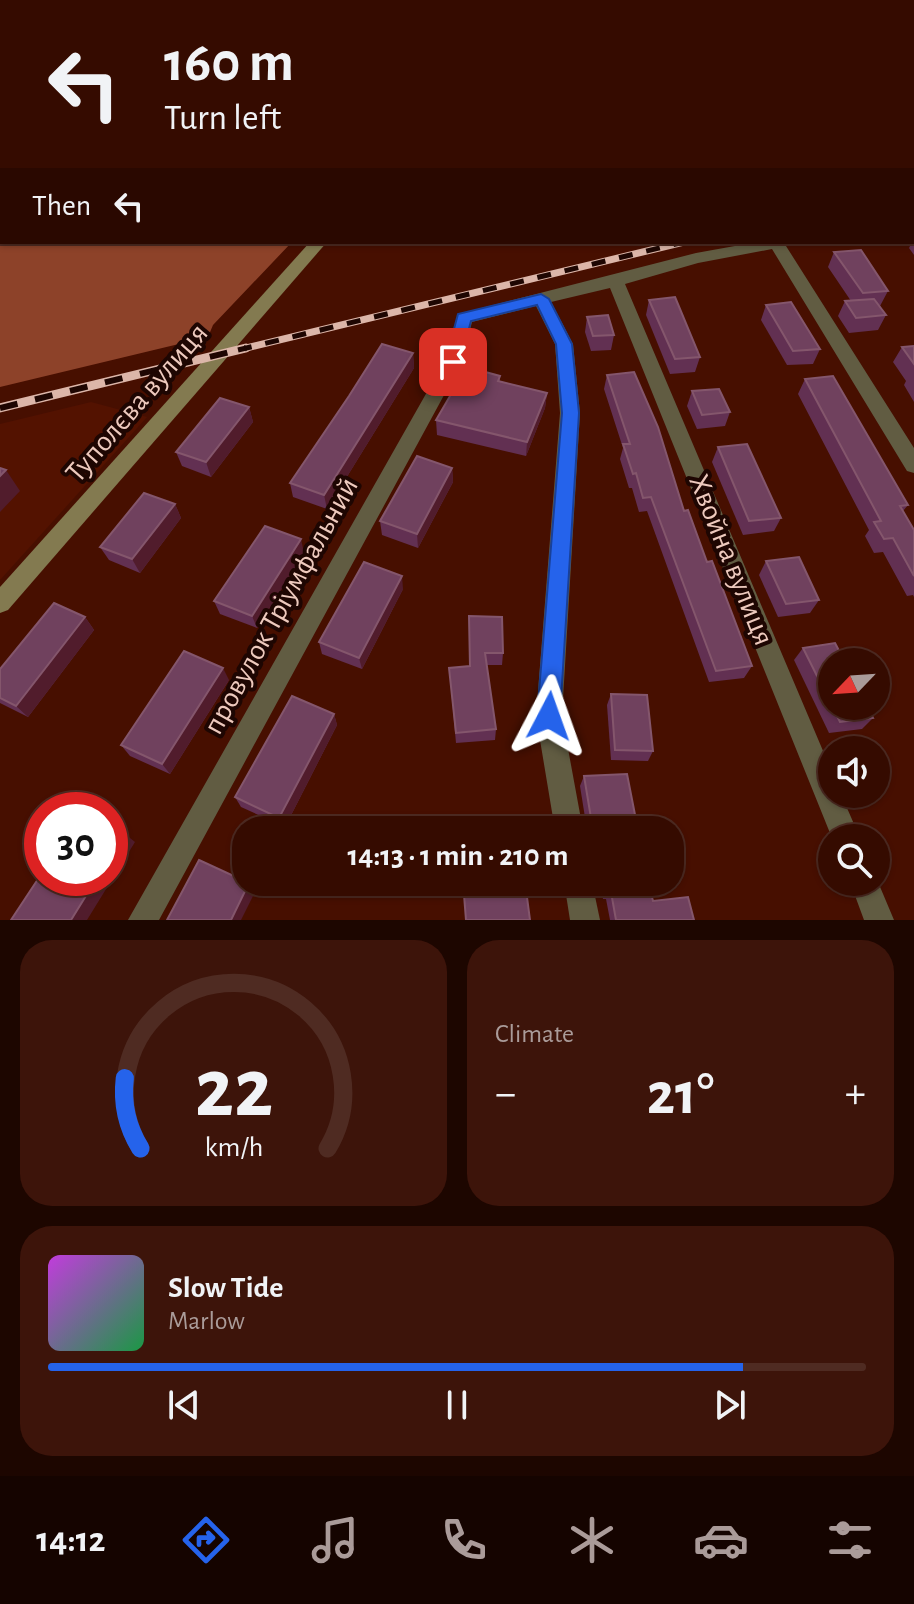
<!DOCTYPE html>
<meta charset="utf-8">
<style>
:root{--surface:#350b00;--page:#3d140a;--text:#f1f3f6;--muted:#aa9b99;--line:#4f2b22;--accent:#2563eb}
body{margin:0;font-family:"Alegreya Sans",sans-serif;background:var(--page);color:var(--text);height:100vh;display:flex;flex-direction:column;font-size:30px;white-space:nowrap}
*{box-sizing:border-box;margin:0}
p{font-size:26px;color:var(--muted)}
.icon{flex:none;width:44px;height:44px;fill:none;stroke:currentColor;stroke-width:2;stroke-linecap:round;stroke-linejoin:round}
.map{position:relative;height:920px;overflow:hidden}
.side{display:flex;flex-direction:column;gap:20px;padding:20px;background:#1d0600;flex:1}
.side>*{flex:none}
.top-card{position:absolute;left:0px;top:0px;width:914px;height:244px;box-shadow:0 2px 6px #0004,0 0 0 2px var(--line);background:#350b00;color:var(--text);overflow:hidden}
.needle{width:52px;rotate:245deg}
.tools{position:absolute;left:818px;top:648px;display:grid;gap:16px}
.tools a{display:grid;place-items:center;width:72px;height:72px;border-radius:50%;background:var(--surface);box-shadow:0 2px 6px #0004,0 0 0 2px var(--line);font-size:40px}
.speed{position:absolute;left:24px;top:792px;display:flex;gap:16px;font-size:40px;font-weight:700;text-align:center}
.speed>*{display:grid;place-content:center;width:104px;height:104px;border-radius:50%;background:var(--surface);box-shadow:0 2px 6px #0004,0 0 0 2px var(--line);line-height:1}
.speed .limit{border:12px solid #d22;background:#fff;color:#111}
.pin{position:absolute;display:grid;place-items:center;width:68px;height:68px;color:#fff;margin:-34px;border-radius:16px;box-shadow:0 4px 12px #0006}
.me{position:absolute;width:88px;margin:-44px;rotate:4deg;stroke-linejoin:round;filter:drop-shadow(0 0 6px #0008)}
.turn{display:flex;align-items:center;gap:28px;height:168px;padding:0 32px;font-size:36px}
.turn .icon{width:104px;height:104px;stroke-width:2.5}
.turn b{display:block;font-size:56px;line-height:68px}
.then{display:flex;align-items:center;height:76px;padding:0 32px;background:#0003;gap:16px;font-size:30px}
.big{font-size:60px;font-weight:600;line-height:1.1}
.side .tile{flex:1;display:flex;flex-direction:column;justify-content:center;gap:12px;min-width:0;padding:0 28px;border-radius:32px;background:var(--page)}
.side .dial{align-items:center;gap:0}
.dial svg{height:208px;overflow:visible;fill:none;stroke:var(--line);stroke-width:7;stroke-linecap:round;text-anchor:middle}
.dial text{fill:var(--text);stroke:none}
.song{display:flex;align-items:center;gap:24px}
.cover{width:96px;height:96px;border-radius:12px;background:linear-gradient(135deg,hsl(290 70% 55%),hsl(140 70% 35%))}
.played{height:8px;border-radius:4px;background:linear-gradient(90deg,var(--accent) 85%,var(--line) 85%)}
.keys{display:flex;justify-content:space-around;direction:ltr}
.heat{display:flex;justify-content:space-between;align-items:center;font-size:44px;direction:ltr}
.side .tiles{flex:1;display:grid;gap:20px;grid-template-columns:1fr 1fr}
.tile:last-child{grid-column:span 2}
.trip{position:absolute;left:232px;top:816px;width:452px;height:80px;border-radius:32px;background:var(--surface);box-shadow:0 2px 6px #0004,0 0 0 2px var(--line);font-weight:600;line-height:80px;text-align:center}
.dock{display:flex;height:128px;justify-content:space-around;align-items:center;background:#150400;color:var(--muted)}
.dock .icon{width:56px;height:56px}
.dock .current{color:var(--accent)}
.dock b{font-size:36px;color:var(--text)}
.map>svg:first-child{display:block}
</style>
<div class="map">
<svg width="914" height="920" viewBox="0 0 914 920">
<rect width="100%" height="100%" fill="#470f00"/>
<polygon fill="#531200" points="91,402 147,417 0,580 0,424"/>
<g fill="#8d4229">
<polygon points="475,0 802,0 805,2 478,2"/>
<polygon points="0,116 2,242 292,242 213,325 208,337 0,387"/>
</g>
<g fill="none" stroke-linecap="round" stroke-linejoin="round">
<polyline stroke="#9f7264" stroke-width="2" stroke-dasharray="4 4" stroke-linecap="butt" points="580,2 583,0"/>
<g fill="#615c42" fill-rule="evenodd">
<polygon points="340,0 346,0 347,2 341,2"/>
<polygon points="809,0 816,0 818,2 811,2"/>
</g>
<g fill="#615c42" fill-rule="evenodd">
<polygon points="912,211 914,212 914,224 912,223"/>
<polygon points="757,242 792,242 786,246 914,448 914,473 907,471 772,249 698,263 625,284 832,772 832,794 841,794 860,838 832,838 610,288 551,302 573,344 580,413 562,716 583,830 555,830 536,716 560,413 555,344 536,306 472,322 462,362 159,920 128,920 444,362 458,314 696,253"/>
<polygon points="876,877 878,882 894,920 864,920 850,882 876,882"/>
<polygon points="564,882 592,882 600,920 570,920"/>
</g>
<g fill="#837a50" fill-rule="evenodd">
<polygon points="908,0 914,0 914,5 907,2"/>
<rect x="0" y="95" width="2" height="8"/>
<polygon points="310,242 327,242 8,610 0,613 0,587"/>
</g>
<g stroke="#dcb6a9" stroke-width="7">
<polyline id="rail-far1" points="238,350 684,242"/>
</g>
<g stroke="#dcb6a9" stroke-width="9">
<polyline id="rail" points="0,408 246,348"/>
</g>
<use href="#rail-far1" stroke="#1e0602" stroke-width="5" stroke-dasharray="14" stroke-linecap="butt"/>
<use href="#rail" stroke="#1e0602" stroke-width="6" stroke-dasharray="18" stroke-linecap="butt"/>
</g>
<g fill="#623052">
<polygon points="914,238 914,255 909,248"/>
<polygon points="834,252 888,291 880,306 886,315 878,330 849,333 838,316 845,301 851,301 828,267"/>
<polygon points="649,300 700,357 695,372 670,374 646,315"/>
<polygon points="766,305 820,349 813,364 787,365 761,320"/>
<polygon points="587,317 614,335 611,350 591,351 585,332"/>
<polygon points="914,346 914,402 904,385 906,381 893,362 902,347"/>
<polygon points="413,353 414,368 327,509 293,497 290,483 349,396"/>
<polygon points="607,375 684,511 752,666 744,678 709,682 647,511 639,512 632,488 629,488 620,459 623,448 604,389"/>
<polygon points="500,376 500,381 547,393 545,408 526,456 437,435 436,420"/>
<polygon points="805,379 908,505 903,511 914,530 914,597 913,595 907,596 883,552 874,553 865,536 869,530 798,394"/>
<polygon points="692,391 730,412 725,426 697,429 687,406"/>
<polygon points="249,407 253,422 211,477 182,466 176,452"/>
<polygon points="718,447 781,518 774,531 743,535 712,462"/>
<polygon points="452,468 453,482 418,548 382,535 380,521"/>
<polygon points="175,504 181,518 140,573 109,560 100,547"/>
<polygon points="304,553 257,628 220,614 214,601"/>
<polygon points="766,561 819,600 810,613 778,617 759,575"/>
<polygon points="403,589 362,669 322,654 319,642"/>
<polygon points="469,616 503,653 502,665 487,665 496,729 495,740 456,743 449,668 469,666"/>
<polygon points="85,617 94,630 28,717 0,703 0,669"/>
<polygon points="803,648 873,718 862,729 829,733 794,660"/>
<polygon points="229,680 170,774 130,756 121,745"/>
<polygon points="611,694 653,751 648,761 611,760 607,705"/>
<polygon points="334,714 337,725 285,827 241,807 235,797"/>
<polygon points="584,776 638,830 587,830 580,786"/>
<polygon points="670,834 679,858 672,865 670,866"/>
<polygon points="599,882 648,882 653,901 694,920 610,920 606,899 603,899"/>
</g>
<g fill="#511c2c">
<rect x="408" y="0" width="54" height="2"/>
<polygon points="413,353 414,368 327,509 324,495"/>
<polygon points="547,393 545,408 526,456 527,442"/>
<polygon points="249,407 253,422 211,477 206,462"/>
<polygon points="452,468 453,482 418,548 417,534"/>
<polygon points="6,470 20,491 0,512 0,476"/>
<polygon points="175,504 181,518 140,573 132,559"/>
<polygon points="301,539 304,553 257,628 252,616"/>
<polygon points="402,576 403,589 362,669 359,658"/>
<polygon points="85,617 94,630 28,717 16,706"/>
<polygon points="223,668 229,680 170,774 162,764"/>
<polygon points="334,714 337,725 285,827 279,818"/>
<polygon points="125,834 135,842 87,920 71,920 97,878 110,878 110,858"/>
<polygon points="249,883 256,890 241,920 231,920"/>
</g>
<g fill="#70415e" stroke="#84566c" stroke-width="2">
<polygon points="385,0 409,0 411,2 386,2"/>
<polygon points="861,250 888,291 863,293 834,252"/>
<polygon points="675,297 700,357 675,359 649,300"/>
<polygon points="874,299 886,315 856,318 845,301"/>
<polygon points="791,302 820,349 793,351 766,305"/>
<polygon points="608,315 614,335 593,336 587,317"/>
<polygon points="382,344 413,353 324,495 290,483 349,396"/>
<polygon points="914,346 914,364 902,347"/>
<polygon points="467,367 500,376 498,381 547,393 527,442 436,420"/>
<polygon points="634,372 658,427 684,511 688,510 707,562 712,561 752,666 716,671 651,497 643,498 636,473 633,474 623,444 630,444 607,375"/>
<polygon points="833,376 908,505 900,506 914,530 914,576 893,538 884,539 874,522 881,521 805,379"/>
<polygon points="719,389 730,412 702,415 692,391"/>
<polygon points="220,398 249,407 206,462 176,452"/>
<polygon points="747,444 781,518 749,521 718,447"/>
<polygon points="417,456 452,468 417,534 380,521"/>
<polygon points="0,468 6,470 0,476"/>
<polygon points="144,493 175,504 132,559 100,547"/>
<polygon points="265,526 301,539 252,616 214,601"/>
<polygon points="799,557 819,600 786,604 766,561"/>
<polygon points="364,562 402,576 359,658 319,642"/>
<polygon points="54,603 85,617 16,706 0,698 0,669"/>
<polygon points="469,616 502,617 503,653 485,653 496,729 456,733 449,668 470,666"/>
<polygon points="835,643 845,662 832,662 832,706 867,706 873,718 840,722 803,648"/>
<polygon points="184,651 223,668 162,764 121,745"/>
<polygon points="611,694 647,695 653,751 615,750"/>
<polygon points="292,696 334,714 279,818 235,797"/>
<polygon points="627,774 638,830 593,830 584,776"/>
<polygon points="110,826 125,834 110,858"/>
<polygon points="673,833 679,858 670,859 670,834"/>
<polygon points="199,860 249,883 231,920 167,920"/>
<polygon points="42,873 42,878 97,878 71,920 11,920"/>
<polygon points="463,882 525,882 530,920 466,920"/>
<polygon points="605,882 648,882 653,901 688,897 694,920 616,920 611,892 608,892"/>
</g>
<polygon fill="#2563eb" stroke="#184099" stroke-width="2" points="541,294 549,299 572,344 579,413 560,716 557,724 549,727 541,724 537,716 562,413 556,344 537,305 471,321 459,366 453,368 445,362 458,314"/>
<g text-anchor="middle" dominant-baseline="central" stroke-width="8" stroke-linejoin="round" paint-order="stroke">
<g font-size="30" fill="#edc9bd" stroke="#1e0602">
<text transform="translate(137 403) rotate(-49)">Туполєва вулиця</text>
<text transform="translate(731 560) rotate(68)">Хвойна вулиця</text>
<text transform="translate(281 606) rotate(-61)">провулок Тріумфальний</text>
</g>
</g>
</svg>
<div class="tools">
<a><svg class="needle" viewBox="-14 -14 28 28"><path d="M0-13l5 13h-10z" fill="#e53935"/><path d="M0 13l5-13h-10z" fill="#aa9b99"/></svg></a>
<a><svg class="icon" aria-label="sound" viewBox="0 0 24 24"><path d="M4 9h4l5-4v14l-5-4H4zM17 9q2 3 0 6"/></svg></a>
<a><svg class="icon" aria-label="search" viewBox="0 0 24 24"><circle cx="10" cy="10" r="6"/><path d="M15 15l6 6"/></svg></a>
</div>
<div class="speed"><div class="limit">30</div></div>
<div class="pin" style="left:453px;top:362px;background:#d93025"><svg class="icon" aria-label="arrive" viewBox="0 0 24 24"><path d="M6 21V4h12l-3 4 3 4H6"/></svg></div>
<svg class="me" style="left:549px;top:716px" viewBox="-20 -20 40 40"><path d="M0-17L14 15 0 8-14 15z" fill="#2563eb" stroke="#fff" stroke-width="4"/></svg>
<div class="trip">14:13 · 1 min · 210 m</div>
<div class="top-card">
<div class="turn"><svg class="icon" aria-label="left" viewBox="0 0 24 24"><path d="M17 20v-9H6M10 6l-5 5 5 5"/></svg><div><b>160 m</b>Turn left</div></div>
<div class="then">Then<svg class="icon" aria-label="left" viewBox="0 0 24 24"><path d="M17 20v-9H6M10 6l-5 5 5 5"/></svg></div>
</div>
</div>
<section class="side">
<div class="tiles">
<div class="tile dial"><svg viewBox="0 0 100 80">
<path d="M14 69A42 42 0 1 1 86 69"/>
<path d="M14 69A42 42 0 0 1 8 42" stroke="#2563eb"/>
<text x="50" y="56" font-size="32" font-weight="700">22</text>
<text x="50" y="72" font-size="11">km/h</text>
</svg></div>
<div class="tile"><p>Climate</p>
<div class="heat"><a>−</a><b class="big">21°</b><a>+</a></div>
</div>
<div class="tile">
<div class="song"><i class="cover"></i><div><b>Slow Tide</b><p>Marlow</p></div></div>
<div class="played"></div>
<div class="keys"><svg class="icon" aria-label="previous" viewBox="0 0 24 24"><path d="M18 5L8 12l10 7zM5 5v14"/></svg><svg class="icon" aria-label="pause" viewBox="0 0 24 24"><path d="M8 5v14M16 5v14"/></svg><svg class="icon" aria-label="next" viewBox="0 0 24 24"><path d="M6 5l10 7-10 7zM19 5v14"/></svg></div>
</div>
</div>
</section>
<nav class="dock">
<b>14:12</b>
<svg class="icon current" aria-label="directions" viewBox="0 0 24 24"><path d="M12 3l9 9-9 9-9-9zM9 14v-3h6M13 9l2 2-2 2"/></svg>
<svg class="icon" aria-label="music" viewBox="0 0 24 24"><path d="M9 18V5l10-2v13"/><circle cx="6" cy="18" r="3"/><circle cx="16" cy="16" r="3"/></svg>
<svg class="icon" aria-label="phone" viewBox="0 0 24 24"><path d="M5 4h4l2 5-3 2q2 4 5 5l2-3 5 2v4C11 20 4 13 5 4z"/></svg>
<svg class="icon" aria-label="climate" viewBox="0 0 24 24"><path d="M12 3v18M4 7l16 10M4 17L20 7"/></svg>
<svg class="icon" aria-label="car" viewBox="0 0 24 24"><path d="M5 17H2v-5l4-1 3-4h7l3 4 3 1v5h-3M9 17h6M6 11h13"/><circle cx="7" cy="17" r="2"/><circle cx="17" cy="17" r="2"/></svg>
<svg class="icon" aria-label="filters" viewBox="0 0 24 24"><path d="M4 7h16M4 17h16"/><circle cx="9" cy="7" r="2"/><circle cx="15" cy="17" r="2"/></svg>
</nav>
